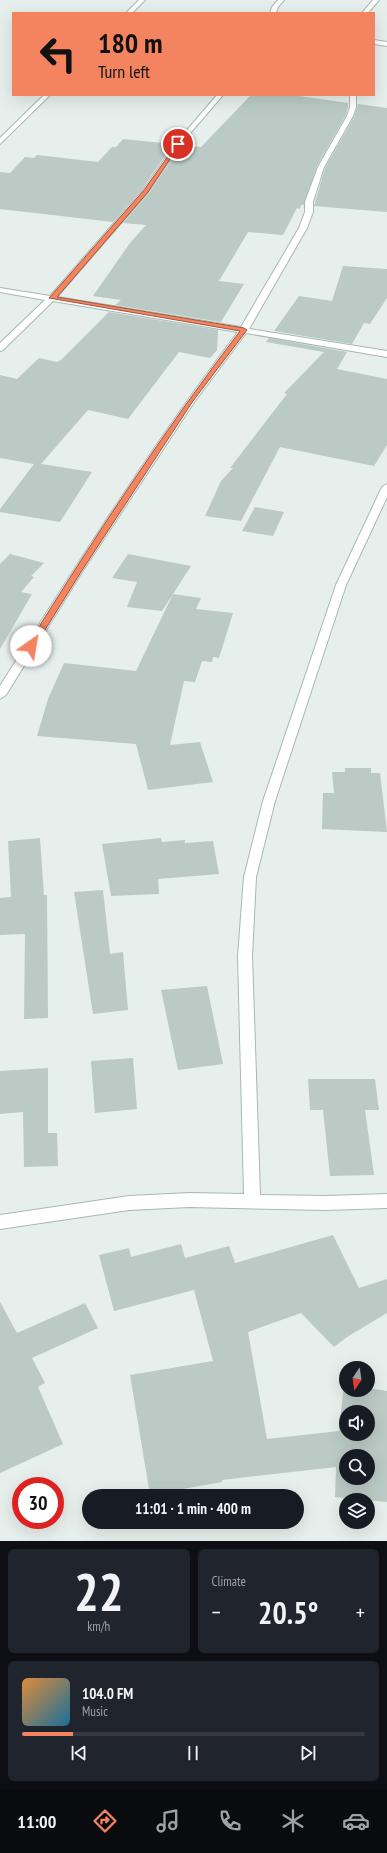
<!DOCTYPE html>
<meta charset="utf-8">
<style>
:root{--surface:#171b24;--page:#20242c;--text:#f1f3f6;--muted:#9ea1a6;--line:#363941;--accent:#f4845f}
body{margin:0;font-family:"PT Sans Narrow",sans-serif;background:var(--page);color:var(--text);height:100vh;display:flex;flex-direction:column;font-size:15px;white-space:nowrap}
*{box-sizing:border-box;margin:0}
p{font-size:13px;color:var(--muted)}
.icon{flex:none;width:22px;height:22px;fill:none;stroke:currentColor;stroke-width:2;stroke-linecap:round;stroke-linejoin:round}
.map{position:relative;height:1541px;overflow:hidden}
.panel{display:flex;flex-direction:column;gap:8px;padding:8px;background:#0d0f14;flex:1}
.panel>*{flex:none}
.top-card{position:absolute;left:12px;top:12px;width:363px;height:84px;border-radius:0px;box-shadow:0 4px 16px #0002;background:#f4845f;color:#111;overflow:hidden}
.needle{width:26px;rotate:193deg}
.buttons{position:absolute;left:339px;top:1361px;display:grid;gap:8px}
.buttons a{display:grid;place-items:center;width:36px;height:36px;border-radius:50%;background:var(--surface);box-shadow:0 4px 16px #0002;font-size:20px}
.speed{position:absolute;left:12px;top:1477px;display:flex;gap:8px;font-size:20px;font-weight:700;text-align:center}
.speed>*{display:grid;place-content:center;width:52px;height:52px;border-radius:50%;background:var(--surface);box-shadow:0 4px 16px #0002;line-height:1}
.speed .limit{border:6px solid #d22;background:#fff;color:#111}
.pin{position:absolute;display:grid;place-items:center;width:34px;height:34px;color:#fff;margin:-17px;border:2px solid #fff;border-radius:50%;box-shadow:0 1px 4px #0007}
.me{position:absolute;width:44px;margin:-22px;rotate:32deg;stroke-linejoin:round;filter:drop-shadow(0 0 3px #0008)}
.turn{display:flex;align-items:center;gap:14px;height:84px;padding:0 20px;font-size:18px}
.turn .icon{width:52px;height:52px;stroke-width:2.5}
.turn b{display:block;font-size:28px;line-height:34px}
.big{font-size:30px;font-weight:600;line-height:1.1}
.panel .tile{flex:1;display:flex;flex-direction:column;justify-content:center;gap:6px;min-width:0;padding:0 14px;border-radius:6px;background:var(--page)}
.panel .dial{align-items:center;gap:0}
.dial b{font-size:52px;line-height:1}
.song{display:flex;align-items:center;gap:12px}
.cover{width:48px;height:48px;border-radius:6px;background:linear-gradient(135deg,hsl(30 70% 55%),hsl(200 70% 35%))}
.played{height:4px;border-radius:2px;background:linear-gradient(90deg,var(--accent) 15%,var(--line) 15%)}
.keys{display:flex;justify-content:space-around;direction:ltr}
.heat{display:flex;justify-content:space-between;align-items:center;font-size:22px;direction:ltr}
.panel .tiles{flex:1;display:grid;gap:8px;grid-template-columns:1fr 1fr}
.tile:last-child{grid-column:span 2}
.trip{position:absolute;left:82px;top:1489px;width:222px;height:40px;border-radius:20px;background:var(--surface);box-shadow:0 4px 16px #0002;font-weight:600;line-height:40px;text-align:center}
.tabs{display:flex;height:64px;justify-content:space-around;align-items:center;background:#090b0e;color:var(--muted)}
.tabs .icon{width:28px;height:28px}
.tabs .active{color:var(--accent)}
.tabs b{font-size:18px;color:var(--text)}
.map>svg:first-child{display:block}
</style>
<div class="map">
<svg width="387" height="1541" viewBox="0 0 387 1541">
<rect width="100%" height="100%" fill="#e6efeb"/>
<g fill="#bbcac4" fill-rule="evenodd">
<polygon points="251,95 292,95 348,103 348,107 346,115 317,166 304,205 301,205 300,209 297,208 283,235 248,232 219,281 244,284 221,322 115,305 121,300 93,296 130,243 146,225 123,223 149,193 181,146 201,147"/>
<polygon points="358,104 387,108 387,212 314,206 325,168 354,117"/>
<polygon points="123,139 173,144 142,189 113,222 0,209 0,172 10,173 25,157 34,158 37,155 98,162 112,147 116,147"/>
<polygon points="343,266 387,269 387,298 370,324 364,323 352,344 274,331 299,296 332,301"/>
<polygon points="109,312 218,330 217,350 210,358 179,352 128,419 88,410 41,464 92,472 60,522 0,512 0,509 34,464 0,458 0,375 17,379 39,358 57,362 61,360"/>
<polygon points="269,338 347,352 337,369 387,379 387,445 374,466 280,447 241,521 205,516 221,481 233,468 230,468 287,394 284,393 324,352 266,342"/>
<polygon points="255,507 284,512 273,536 242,531"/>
<polygon points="10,554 44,563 31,576 34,577 21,592 32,594 0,649 0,564"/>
<polygon points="128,554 191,566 162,611 127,607 137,582 112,578"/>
<polygon points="173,594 201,598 196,609 233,613 219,658 213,657 212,662 202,661 195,682 184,681 170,745 200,742 213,782 148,790 136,744 37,736 48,699 64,663 136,671"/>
<polygon points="345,768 371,768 371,773 380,773 387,832 322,829 323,793 334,793 332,772 345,772"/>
<polygon points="40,838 44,895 47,895 48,1018 24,1019 25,934 0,935 0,898 11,897 8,841"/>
<polygon points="161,838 162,842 185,840 185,843 213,841 219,874 158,879 159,894 111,896 102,844"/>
<polygon points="103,890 110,954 123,952 128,1010 93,1014 74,892"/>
<polygon points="207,986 223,1064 178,1070 161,990"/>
<polygon points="133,1058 137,1109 95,1113 91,1061"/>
<polygon points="48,1068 48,1133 57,1133 58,1166 24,1167 23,1112 0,1114 0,1071"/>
<polygon points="308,1079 375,1079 379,1110 365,1110 374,1175 330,1176 323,1110 310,1110"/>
<path d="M333,1235L359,1288L387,1279V1313L347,1337L334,1347L301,1313L248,1332L267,1439L339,1431L344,1384L346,1385V1390H368V1388L387,1391V1502L335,1497L336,1467L222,1480V1482L150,1495L130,1375L213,1361L194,1290L114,1311L99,1255L129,1248L131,1257L181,1244L185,1258L229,1246L235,1263ZM346,1412H368V1434H346ZM346,1456H368V1478H346Z"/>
<polygon points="0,1302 17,1333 85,1303 98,1328 32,1358 45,1383 38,1387 63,1444 0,1473"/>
</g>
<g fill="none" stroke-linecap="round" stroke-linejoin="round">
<g stroke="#a8b8b2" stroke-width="2">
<g id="minor">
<polygon points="139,0 145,0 132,13 126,13"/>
<polygon points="278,0 284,0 278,7 276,13 270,13 272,7"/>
<polygon points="373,0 379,0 368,13 362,13"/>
<polygon points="374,40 387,42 387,46 374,44"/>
<polygon points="44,95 50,95 0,144 0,138"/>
<path d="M217,95H223L180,145L148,192L57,297L241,327L299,228L305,212V202L318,167L347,116L350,107V95H356V107L353,116L324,167L313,202V212L307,228L249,329L387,351V357L246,333L195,401L82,572L6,695L0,699V686C76,566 152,445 238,332L53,301L3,350L0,351V343L45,300L0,292V288L50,296L143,190L176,143Z"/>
<polygon points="387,484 387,497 346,585 275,801 256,877 252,956 260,1195 326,1196 387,1194 387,1208 326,1210 189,1207 129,1210 0,1229 0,1215 129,1196 189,1193 244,1194 238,956 244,877 263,801 336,585 382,487"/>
</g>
</g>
<use href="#minor" fill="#fff" fill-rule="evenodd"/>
</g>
<path fill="#f4845f" stroke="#9f563e" d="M178,142L180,144L148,192L57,297L244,328L247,330L193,401L81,572L35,646L31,648L28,647L27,646C94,538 163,432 240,331L49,298L144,190Z"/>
</svg>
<div class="buttons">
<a><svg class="needle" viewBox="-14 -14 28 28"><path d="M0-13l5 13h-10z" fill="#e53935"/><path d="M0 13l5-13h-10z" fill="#9ea1a6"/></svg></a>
<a><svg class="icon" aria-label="sound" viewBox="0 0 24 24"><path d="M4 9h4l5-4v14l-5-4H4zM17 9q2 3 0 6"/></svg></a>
<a><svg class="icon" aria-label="search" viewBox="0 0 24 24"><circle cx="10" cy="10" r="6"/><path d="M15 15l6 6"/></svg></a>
<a><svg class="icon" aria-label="layers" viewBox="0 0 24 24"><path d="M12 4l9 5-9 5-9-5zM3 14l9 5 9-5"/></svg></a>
</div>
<div class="speed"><div class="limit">30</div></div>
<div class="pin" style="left:178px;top:144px;background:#d93025"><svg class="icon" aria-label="arrive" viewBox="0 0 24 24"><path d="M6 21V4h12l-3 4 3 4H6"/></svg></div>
<svg class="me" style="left:31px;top:646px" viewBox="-20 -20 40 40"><circle r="19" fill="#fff"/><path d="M0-13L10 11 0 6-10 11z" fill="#f4845f"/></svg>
<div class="trip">11:01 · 1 min · 400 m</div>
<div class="top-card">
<div class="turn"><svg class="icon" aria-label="left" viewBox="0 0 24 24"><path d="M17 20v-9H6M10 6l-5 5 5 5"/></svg><div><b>180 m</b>Turn left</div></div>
</div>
</div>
<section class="panel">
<div class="tiles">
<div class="tile dial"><b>22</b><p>km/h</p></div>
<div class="tile"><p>Climate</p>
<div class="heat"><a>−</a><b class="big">20.5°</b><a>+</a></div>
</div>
<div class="tile">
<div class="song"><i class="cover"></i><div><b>104.0 FM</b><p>Music</p></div></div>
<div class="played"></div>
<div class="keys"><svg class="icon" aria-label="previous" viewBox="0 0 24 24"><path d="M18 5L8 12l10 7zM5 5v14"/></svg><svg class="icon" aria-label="pause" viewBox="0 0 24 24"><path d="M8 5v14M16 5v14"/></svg><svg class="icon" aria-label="next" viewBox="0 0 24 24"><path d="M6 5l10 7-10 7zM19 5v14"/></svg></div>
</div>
</div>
</section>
<nav class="tabs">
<b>11:00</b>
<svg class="icon active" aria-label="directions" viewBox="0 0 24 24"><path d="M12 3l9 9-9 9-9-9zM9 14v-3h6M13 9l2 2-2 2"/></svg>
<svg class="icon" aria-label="music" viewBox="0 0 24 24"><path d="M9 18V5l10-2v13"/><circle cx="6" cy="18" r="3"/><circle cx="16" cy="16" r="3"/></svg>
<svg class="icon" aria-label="phone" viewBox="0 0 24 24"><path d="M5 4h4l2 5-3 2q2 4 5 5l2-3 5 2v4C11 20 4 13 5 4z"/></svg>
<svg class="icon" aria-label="climate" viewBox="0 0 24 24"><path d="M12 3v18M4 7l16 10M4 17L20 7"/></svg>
<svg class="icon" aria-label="car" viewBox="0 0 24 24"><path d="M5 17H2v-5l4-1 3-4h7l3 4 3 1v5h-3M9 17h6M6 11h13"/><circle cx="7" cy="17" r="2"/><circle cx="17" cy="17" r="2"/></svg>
</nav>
